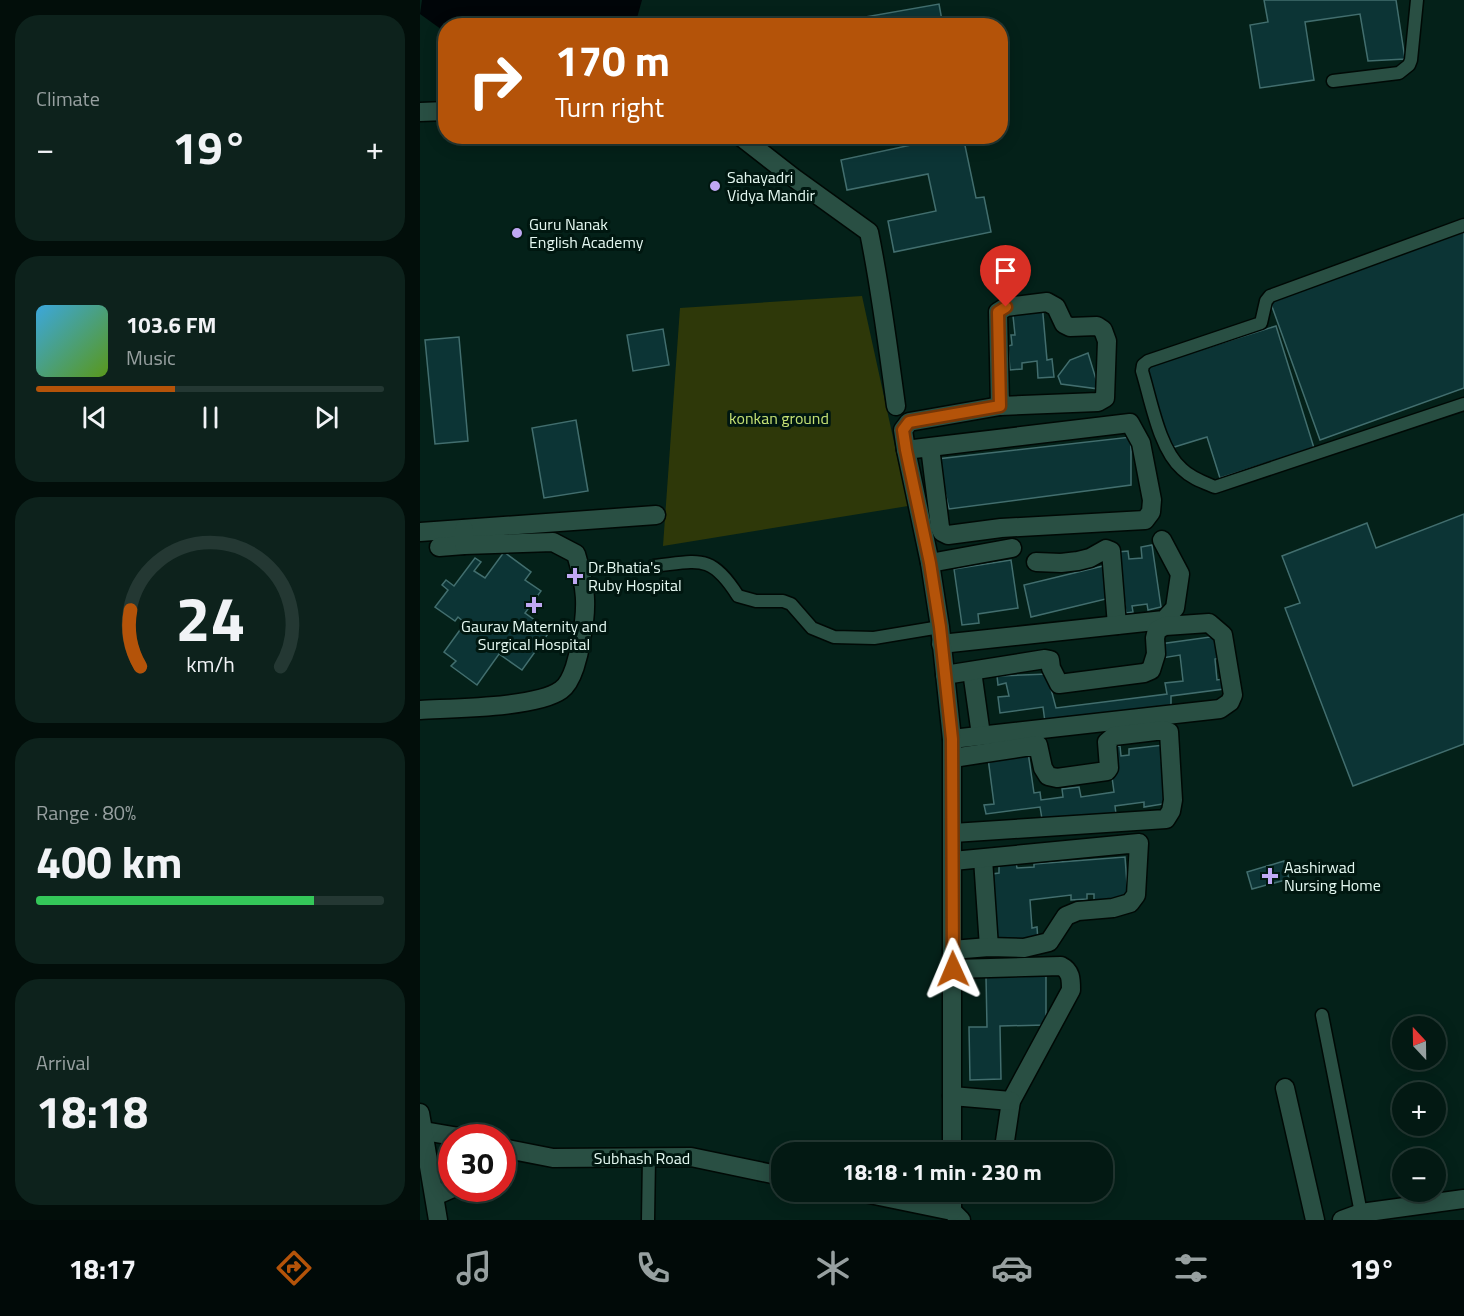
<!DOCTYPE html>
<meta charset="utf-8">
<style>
:root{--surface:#031913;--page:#0d221c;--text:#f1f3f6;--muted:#97a0a0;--line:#243833;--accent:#b45309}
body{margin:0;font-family:"Titillium Web",sans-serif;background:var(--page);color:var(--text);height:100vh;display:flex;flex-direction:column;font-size:22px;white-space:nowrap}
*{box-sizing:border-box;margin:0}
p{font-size:20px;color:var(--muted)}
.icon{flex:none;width:33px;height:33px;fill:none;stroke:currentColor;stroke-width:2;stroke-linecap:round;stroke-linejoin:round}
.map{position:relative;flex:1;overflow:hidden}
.panel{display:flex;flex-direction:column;gap:15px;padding:15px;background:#020e0a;width:420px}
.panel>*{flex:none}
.top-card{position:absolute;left:18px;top:18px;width:570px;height:126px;border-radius:24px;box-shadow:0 3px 15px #0003,0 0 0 2px var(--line);background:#b45309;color:#fff;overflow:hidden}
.needle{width:39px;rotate:338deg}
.fabs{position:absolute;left:972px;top:1016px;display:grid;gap:12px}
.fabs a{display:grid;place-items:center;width:54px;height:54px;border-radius:50%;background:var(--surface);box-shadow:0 3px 15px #0003,0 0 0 2px var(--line);font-size:30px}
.speed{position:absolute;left:18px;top:1124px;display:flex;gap:12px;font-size:30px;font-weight:700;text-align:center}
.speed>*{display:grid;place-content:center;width:78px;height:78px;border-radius:50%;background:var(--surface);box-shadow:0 3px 15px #0003,0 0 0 2px var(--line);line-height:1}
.speed .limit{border:9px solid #d22;background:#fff;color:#111}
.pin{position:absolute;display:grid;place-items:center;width:51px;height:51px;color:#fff;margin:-62px -26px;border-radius:50% 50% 50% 0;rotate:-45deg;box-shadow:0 0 6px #0007}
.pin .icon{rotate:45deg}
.me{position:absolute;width:66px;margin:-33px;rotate:359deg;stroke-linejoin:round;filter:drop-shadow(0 0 4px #0008)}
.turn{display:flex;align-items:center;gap:21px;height:126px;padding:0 18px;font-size:27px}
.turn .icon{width:78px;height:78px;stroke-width:2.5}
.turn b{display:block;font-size:42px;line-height:51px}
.big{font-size:45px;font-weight:700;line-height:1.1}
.panel .tile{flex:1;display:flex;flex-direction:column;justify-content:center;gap:9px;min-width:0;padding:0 21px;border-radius:24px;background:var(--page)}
.panel .dial{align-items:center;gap:0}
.dial svg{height:156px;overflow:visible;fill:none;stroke:var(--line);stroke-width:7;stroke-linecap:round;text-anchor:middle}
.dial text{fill:var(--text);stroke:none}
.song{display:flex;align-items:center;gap:18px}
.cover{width:72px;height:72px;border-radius:9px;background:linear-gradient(135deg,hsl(200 70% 55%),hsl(90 70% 35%))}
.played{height:6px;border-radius:3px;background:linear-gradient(90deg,var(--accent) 40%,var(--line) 40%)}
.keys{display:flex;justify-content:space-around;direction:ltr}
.heat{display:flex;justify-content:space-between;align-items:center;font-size:33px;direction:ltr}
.charge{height:9px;border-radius:4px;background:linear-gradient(90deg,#34c759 80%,var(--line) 0)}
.trip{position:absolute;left:351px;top:1142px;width:342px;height:60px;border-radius:24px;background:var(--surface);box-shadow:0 3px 15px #0003,0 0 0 2px var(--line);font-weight:700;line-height:60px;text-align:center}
.dock{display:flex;height:96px;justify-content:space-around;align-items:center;background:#010a08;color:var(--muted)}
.dock .icon{width:42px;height:42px}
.dock .selected{color:var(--accent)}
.dock b{font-size:27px;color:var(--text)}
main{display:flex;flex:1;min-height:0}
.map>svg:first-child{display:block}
</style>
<main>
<section class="panel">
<div class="tile"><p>Climate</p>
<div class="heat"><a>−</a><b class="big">19°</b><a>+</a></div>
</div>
<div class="tile">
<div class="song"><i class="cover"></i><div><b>103.6 FM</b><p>Music</p></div></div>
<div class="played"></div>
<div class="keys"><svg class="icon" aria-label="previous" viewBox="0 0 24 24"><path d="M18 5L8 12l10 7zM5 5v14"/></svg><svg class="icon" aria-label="pause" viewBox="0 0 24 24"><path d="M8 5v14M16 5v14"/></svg><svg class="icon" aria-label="next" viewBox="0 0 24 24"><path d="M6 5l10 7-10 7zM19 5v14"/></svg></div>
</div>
<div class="tile dial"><svg viewBox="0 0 100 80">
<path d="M14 69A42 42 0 1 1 86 69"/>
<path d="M14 69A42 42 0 0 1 9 40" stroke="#b45309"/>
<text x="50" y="56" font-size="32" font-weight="700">24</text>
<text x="50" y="72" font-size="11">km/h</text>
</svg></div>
<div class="tile"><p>Range · 80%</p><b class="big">400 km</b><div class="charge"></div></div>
<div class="tile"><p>Arrival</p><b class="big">18:18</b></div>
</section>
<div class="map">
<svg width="1044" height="1220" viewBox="0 0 1044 1220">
<rect width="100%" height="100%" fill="#042119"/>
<polygon fill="#2e3809" points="442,296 488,506 243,546 260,308"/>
<polygon fill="#000508" points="2,0 222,0 215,25 26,26 25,32 0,14"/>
<g fill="#0c3435" stroke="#426e6e" stroke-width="1.5">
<polygon points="844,0 976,0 985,59 948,61 940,14 885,22 894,80 840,88 830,25 848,22"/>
<polygon points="519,4 523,26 394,26"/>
<polygon points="533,136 543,136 556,198 564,197 571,232 474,252 468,221 516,211 508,174 427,190 421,160"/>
<polygon points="1044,231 1044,388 900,440 850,301"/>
<polygon points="622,303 627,360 632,359 634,377 618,378 617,361 602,363 602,369 590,370 588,346 592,345 591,335 595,335 592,306"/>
<polygon points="856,326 894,448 800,478 787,437 751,448 725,367"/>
<polygon points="243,329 249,365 213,371 207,335"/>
<polygon points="39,337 48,441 15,444 5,340"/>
<polygon points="668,353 679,389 641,384 638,376 650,360"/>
<polygon points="156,420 168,491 124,498 112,428"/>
<polygon points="711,437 711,485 529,509 517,459"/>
<polygon points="1044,514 1044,744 933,786 865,608 880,603 862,556 947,523 956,548"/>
<polygon points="732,545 741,607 728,610 727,604 712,606 713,612 706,613 697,552 708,551 709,559 722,558 721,547"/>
<polygon points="84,552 111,572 105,580 121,591 105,613 130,631 102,670 79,654 57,685 31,666 36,661 24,652 45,623 38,617 35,621 15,607 28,590 22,585 26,580 34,586 55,558 61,562 54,571 65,578"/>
<polygon points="591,560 598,608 558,614 559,623 542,625 534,569"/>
<polygon points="683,566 690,598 611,617 604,585"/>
<polygon points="797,636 800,658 795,659 797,680 803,679 804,689 751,696 751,707 625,722 623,707 580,713 578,697 589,696 586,683 578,685 577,676 627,674 636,708 747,694 745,683 763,681 760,655 742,658 740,644"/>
<polygon points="744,745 746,758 741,758 749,803 724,807 724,802 695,806 696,814 623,825 620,807 566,814 564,805 574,804 568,758 608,752 614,793 620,792 621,800 643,797 642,789 659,787 661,797 694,792 688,748 700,746 701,756 709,755 709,749"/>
<polygon points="705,857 708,898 674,901 674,894 667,894 667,899 651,900 651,895 610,900 612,928 617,927 618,941 577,943 572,874 579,873 579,863 596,862 597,868 614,867 614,864"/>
<polygon points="864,861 869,879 832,889 827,872"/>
<polygon points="626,976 626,1025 580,1026 581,1079 550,1080 549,1027 567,1027 566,977"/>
</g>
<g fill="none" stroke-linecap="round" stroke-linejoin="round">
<g stroke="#000905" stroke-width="15">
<g id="lane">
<polyline points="913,81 979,73 989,65 991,60 997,0"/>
<path d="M1044,225L850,296L846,301L841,323L728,361L723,365L722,371C731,400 739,449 762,469C771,478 783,482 795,487L1044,404"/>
<path d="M234,566C279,561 291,553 318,596L336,601H363L371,604L392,628L414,637L454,638L520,627"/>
<polyline points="902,1015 941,1213"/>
<polyline points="228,1220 229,1157"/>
</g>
</g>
<g stroke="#000905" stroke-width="21">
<g id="street">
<polyline points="0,112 26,111"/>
<path d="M320,136L374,178L449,232C461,290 468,348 476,406"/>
<polygon points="627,302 636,307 644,324 650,327 677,326 683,330 687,341 685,398 678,402 580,406 578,312 586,307"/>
<polyline points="486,450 510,447 710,423 721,443 732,500 731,512 725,520 581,528 528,535 522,532 520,527 510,447"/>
<polyline points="0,532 236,515"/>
<polyline points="19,547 44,545"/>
<polyline points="616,562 641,563 658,561 670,558 686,549 691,551 697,625"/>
<polyline points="510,563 592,548"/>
<polyline points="521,644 744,620 755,608 760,574 742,540"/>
<polyline points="552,671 561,735"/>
<polyline points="525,675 625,659 630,660 631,668 639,684 724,673 731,670 736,654 735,638 737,630 745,626 789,623 803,635 813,695 810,702 800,709 532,739"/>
<path d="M0,710C33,708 116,708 141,690C153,682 159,654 161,640C168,606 166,587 156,554L133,542L44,545V529"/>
<polyline points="533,833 746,819 751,811 753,800 749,732 744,730 694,736 687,742 689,768 687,771 637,778 628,776 623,768 618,745 533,758"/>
<polyline points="563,859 569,947"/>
<polyline points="532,950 569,947 604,948 629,942 646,916 658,911 693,908 710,903 716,895 719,843 533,861"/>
<path d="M533,969L641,966C651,971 651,979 651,990L591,1101L585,1141"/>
<polyline points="865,1088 895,1220"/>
<polyline points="532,1096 591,1101"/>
<polyline points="4,1131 39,1137"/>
<polyline points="82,1148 133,1158 271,1157 362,1176"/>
<polyline points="532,1152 532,739 520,627 510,563 486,450 483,430 489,422 580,406"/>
<polyline points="435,1191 532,1211 541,1220"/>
<polyline points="532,1191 532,1211"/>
<polyline points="15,1196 33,1188"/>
<polyline points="922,1220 941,1213 1044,1199"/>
</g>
</g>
<g stroke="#000905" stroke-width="21">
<polyline id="secondary" points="0,1113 18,1220"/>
</g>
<use href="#lane" stroke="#294f43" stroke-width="12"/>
<use href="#street" stroke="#294f43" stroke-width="18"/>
<use href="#secondary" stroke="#294f43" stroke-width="18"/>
</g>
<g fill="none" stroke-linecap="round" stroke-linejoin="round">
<g stroke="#753606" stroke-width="15">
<polyline id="route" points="533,969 532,739 520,627 510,563 486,450 483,430 489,422 580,406 578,312 586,307"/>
</g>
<use href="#route" stroke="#b45309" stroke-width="10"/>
</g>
<g fill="#c0a8f3" stroke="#001710" stroke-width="2">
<circle cx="295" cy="186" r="6"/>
<circle cx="97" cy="233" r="6"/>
<path d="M152 567h6v6h6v6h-6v6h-6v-6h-6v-6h6z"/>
<path d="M111 596h6v6h6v6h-6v6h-6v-6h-6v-6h6z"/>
<path d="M847 867h6v6h6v6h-6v6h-6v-6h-6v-6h6z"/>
</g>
<g text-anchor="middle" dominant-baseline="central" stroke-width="6" stroke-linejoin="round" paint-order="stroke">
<g font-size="16" fill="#e5f9f2" stroke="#001710" text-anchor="start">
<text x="307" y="177">Sahayadri<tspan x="307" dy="18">Vidya Mandir</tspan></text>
<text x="109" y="224">Guru Nanak<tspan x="109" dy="18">English Academy</tspan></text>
<text x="168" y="567">Dr.Bhatia's<tspan x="168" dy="18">Ruby Hospital</tspan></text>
<text x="114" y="626" text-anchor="middle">Gaurav Maternity and<tspan x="114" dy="18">Surgical Hospital</tspan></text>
<text x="864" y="867">Aashirwad<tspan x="864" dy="18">Nursing Home</tspan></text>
</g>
<g font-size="16" fill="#c5e175" stroke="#001710">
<text x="359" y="418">konkan ground</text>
</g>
<g font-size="16" fill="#e5f9f2" stroke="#001710">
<text x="222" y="1158">Subhash Road</text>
</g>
</g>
</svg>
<div class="fabs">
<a><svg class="needle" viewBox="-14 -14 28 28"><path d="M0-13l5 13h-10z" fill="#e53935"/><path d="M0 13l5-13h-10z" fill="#97a0a0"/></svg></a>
<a>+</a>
<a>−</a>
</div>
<div class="speed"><div class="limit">30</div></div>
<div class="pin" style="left:586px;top:307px;background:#d93025"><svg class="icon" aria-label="arrive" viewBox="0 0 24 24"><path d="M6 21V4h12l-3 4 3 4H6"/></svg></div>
<svg class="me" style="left:533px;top:969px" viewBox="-20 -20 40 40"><path d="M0-17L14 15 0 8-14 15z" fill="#b45309" stroke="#fff" stroke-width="4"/></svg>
<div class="trip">18:18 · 1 min · 230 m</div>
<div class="top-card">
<div class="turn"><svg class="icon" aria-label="right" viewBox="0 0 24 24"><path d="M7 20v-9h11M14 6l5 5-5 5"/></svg><div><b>170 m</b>Turn right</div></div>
</div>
</div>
</main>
<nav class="dock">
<b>18:17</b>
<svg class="icon selected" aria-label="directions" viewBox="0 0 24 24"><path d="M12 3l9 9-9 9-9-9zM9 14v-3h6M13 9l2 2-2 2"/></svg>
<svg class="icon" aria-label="music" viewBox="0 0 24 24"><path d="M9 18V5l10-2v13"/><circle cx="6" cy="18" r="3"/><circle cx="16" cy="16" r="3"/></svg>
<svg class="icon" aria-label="phone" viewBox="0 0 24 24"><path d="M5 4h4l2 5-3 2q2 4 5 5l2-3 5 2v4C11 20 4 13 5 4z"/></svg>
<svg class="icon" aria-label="climate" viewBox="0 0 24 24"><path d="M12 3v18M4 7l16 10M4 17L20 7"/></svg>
<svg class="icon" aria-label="car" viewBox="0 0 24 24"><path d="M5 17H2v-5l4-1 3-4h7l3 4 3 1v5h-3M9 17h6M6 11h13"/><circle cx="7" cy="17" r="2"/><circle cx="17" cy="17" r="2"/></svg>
<svg class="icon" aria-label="filters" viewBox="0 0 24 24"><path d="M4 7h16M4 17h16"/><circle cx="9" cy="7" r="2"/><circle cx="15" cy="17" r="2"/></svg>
<b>19°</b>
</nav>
